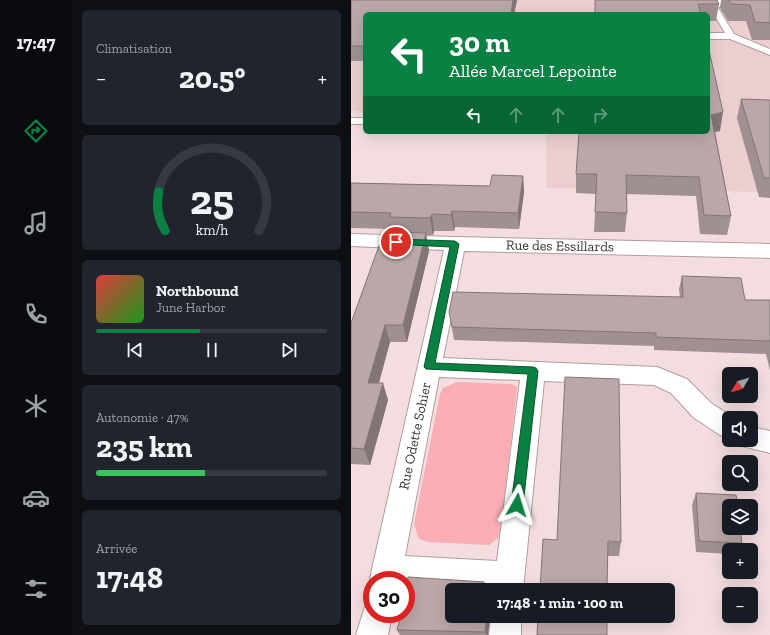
<!DOCTYPE html>
<html lang="fr">
<meta charset="utf-8">
<style>
:root{--surface:#171b24;--page:#20242c;--text:#f1f3f6;--muted:#9ea1a6;--line:#363941;--accent:#0b8043}
body{margin:0;font-family:"Zilla Slab",serif;background:var(--page);color:var(--text);height:100vh;display:flex;flex-direction:column;font-size:15px;white-space:nowrap}
*{box-sizing:border-box;margin:0}
p{font-size:13px;color:var(--muted)}
.icon{flex:none;width:22px;height:22px;fill:none;stroke:currentColor;stroke-width:2;stroke-linecap:round;stroke-linejoin:round}
.map{position:relative;flex:1;overflow:hidden}
.panel{display:flex;flex-direction:column;gap:10px;padding:10px;background:#0d0f14;width:279px}
.panel>*{flex:none}
.hud{position:absolute;left:12px;top:12px;width:347px;height:122px;border-radius:6px;box-shadow:0 4px 16px #0002;background:#0b8043;color:#fff;overflow:hidden}
.needle{width:26px;rotate:232deg}
.fabs{position:absolute;left:371px;top:367px;display:grid;gap:8px}
.fabs a{display:grid;place-items:center;width:36px;height:36px;border-radius:6px;background:var(--surface);box-shadow:0 4px 16px #0002;font-size:20px}
.speed{position:absolute;left:12px;top:571px;display:flex;gap:8px;font-size:20px;font-weight:700;text-align:center}
.speed>*{display:grid;place-content:center;width:52px;height:52px;border-radius:50%;background:var(--surface);box-shadow:0 4px 16px #0002;line-height:1}
.speed .limit{border:6px solid #d22;background:#fff;color:#111}
.pin{position:absolute;display:grid;place-items:center;width:34px;height:34px;color:#fff;margin:-17px;border:2px solid #fff;border-radius:50%;box-shadow:0 1px 4px #0007}
.me{position:absolute;width:44px;margin:-22px;rotate:6deg;stroke-linejoin:round;filter:drop-shadow(0 0 3px #0008)}
.turn{display:flex;align-items:center;gap:14px;height:84px;padding:0 20px;font-size:18px}
.turn .icon{width:52px;height:52px;stroke-width:2.5}
.turn b{display:block;font-size:28px;line-height:34px}
.lanes{display:flex;align-items:center;height:38px;padding:0 20px;background:#0003;justify-content:center;gap:20px;direction:ltr}
.lanes .off{opacity:.35}
.big{font-size:30px;font-weight:700;line-height:1.1}
.panel .widget{flex:1;display:flex;flex-direction:column;justify-content:center;gap:6px;min-width:0;padding:0 14px;border-radius:6px;background:var(--page)}
.panel .dial{align-items:center;gap:0}
.dial svg{height:104px;overflow:visible;fill:none;stroke:var(--line);stroke-width:7;stroke-linecap:round;text-anchor:middle}
.dial text{fill:var(--text);stroke:none}
.song{display:flex;align-items:center;gap:12px}
.cover{width:48px;height:48px;border-radius:6px;background:linear-gradient(135deg,hsl(0 70% 55%),hsl(120 70% 35%))}
.played{height:4px;border-radius:2px;background:linear-gradient(90deg,var(--accent) 45%,var(--line) 45%)}
.keys{display:flex;justify-content:space-around;direction:ltr}
.heat{display:flex;justify-content:space-between;align-items:center;font-size:22px;direction:ltr}
.charge{height:6px;border-radius:3px;background:linear-gradient(90deg,#34c759 47%,var(--line) 0)}
.trip{position:absolute;left:94px;top:583px;width:230px;height:40px;border-radius:6px;background:var(--surface);box-shadow:0 4px 16px #0002;font-weight:700;line-height:40px;text-align:center}
main{display:flex;flex:1;min-height:0}
.tabs{display:flex;flex-direction:column;width:72px;justify-content:space-around;align-items:center;background:#090b0e;color:var(--muted)}
.tabs .icon{width:28px;height:28px}
.tabs .on{color:var(--accent)}
.tabs b{font-size:18px;color:var(--text)}
.map>svg:first-child{display:block}
</style>
<main>
<nav class="tabs">
<b>17:47</b>
<svg class="icon on" aria-label="directions" viewBox="0 0 24 24"><path d="M12 3l9 9-9 9-9-9zM9 14v-3h6M13 9l2 2-2 2"/></svg>
<svg class="icon" aria-label="music" viewBox="0 0 24 24"><path d="M9 18V5l10-2v13"/><circle cx="6" cy="18" r="3"/><circle cx="16" cy="16" r="3"/></svg>
<svg class="icon" aria-label="phone" viewBox="0 0 24 24"><path d="M5 4h4l2 5-3 2q2 4 5 5l2-3 5 2v4C11 20 4 13 5 4z"/></svg>
<svg class="icon" aria-label="climate" viewBox="0 0 24 24"><path d="M12 3v18M4 7l16 10M4 17L20 7"/></svg>
<svg class="icon" aria-label="car" viewBox="0 0 24 24"><path d="M5 17H2v-5l4-1 3-4h7l3 4 3 1v5h-3M9 17h6M6 11h13"/><circle cx="7" cy="17" r="2"/><circle cx="17" cy="17" r="2"/></svg>
<svg class="icon" aria-label="filters" viewBox="0 0 24 24"><path d="M4 7h16M4 17h16"/><circle cx="9" cy="7" r="2"/><circle cx="15" cy="17" r="2"/></svg>
</nav>
<section class="panel">
<div class="widget"><p>Climatisation</p>
<div class="heat"><a>−</a><b class="big">20.5°</b><a>+</a></div>
</div>
<div class="widget dial"><svg viewBox="0 0 100 80">
<path d="M14 69A42 42 0 1 1 86 69"/>
<path d="M14 69A42 42 0 0 1 9 39" stroke="#0b8043"/>
<text x="50" y="56" font-size="32" font-weight="700">25</text>
<text x="50" y="72" font-size="11">km/h</text>
</svg></div>
<div class="widget">
<div class="song"><i class="cover"></i><div><b>Northbound</b><p>June Harbor</p></div></div>
<div class="played"></div>
<div class="keys"><svg class="icon" aria-label="previous" viewBox="0 0 24 24"><path d="M18 5L8 12l10 7zM5 5v14"/></svg><svg class="icon" aria-label="pause" viewBox="0 0 24 24"><path d="M8 5v14M16 5v14"/></svg><svg class="icon" aria-label="next" viewBox="0 0 24 24"><path d="M6 5l10 7-10 7zM19 5v14"/></svg></div>
</div>
<div class="widget"><p>Autonomie · 47%</p><b class="big">235 km</b><div class="charge"></div></div>
<div class="widget"><p>Arrivée</p><b class="big">17:48</b></div>
</section>
<div class="map">
<svg width="419" height="635" viewBox="0 0 419 635">
<rect width="100%" height="100%" fill="#f3ddde"/>
<polygon fill="#ecced0" points="0,0 419,0 419,192 196,188 195,132 357,132 357,14 14,14 14,112 0,111"/>
<polygon fill="#fcaeb4" points="106,382 161,384 166,387 150,529 147,538 138,545 77,542 68,539 63,524 89,394 92,388"/>
<g fill="none" stroke-linecap="round" stroke-linejoin="round">
<g stroke="#b19d9e" stroke-width="2">
<g id="lane">
<polygon points="367,0 376,0 367,8 383,34 419,49 419,55 379,39 357,39 357,33 374,33 359,7"/>
<rect x="0" y="118" width="14" height="6"/>
</g>
</g>
<g stroke="#b19d9e" stroke-width="2">
<g id="street">
<path d="M0,234L104,237L419,244V258L113,251L92,358L306,367L336,379L360,403L383,418H378V439L369,435L342,417L320,393L303,385L193,381L172,590H142L55,584V580H21V584L19,580L21,569L93,250L0,246ZM88,377L169,380L146,561L54,556Z"/>
<polygon points="400,427 419,431 419,453 391,446 388,440 400,440"/>
<polygon points="21,601 21,614 41,614 37,635 5,635 15,603"/>
<polygon points="140,616 170,616 170,635 138,635"/>
</g>
</g>
<use href="#lane" fill="#fff" fill-rule="evenodd"/>
<use href="#street" fill="#fff" fill-rule="evenodd"/>
</g>
<g fill="#a19090">
<polygon points="0,0 166,0 163,14 14,14 14,61 0,61"/>
<polygon points="244,0 366,0 368,4 365,21 357,21 357,14 244,14"/>
<polygon points="370,0 419,0 419,40 401,40 395,21 377,21 369,8"/>
<polygon points="390,99 419,100 419,198 408,197 386,118"/>
<polygon points="369,131 364,132 380,216 376,235 349,234 345,196 275,194 276,213 274,232 243,232 245,194 225,193 225,174 228,132"/>
<polygon points="172,176 173,192 168,229 104,227 103,231 83,231 82,235 75,235 78,251 56,342 39,342 28,383 37,400 19,465 0,464 0,323 42,232 42,229 0,228 0,183 139,186"/>
<polygon points="331,276 394,300 419,300 419,371 415,354 303,350 303,346 103,340 98,312 329,297 328,289"/>
<polygon points="345,493 391,543 388,550 378,550 378,554 345,552 341,505"/>
<polygon points="206,540 270,542 268,556 256,556"/>
<polygon points="101,616 139,616 137,635 49,635 46,630"/>
</g>
<g fill="#837576">
<polygon points="162,0 166,0 163,14 160,14"/>
<polygon points="372,112 369,131 357,133 360,115"/>
<polygon points="172,176 173,192 168,229 167,213"/>
<polygon points="101,211 104,227 103,231 100,215"/>
<polygon points="81,214 83,231 82,235 79,218"/>
<polygon points="75,233 78,251 56,342 52,325"/>
<polygon points="34,325 39,342 23,400 17,383"/>
<polygon points="32,383 37,400 19,465 13,449"/>
<polygon points="133,582 134,590 132,590"/>
<polygon points="136,616 139,616 137,635 135,635 134,632"/>
</g>
<g fill="#bba7a8" stroke="#837576">
<polygon points="0,0 162,0 160,14 14,14 14,46 0,46"/>
<polygon points="244,0 366,0 368,4 347,4 350,14 244,14"/>
<polygon points="377,0 419,0 419,23 404,22 399,5 380,4"/>
<polygon points="357,46 372,112 360,115 380,216 353,215 348,177 275,175 276,213 244,212 246,174 225,174 228,132 357,132"/>
<polygon points="390,99 419,100 419,178 413,178"/>
<polygon points="141,175 172,176 167,213 101,211 100,215 81,214 79,218 39,217 40,213 0,212 0,183 139,186"/>
<polygon points="33,232 75,233 52,325 34,325 17,383 32,383 13,449 0,448 0,323"/>
<polygon points="331,276 390,278 394,300 419,300 419,341 305,337 305,333 101,327 98,312 102,292 332,297"/>
<polygon points="214,377 268,379 270,542 257,541 256,590 189,590 192,539 206,540"/>
<polygon points="345,493 385,495 387,506 378,506 378,528 389,528 391,543 348,541"/>
<polygon points="57,577 133,582 132,590 101,590 101,616 136,616 134,632 46,630 50,614 55,614 55,588"/>
<polygon points="187,616 256,616 256,635 186,635"/>
</g>
<polygon fill="#0b8043" stroke="#07532c" points="45,239 104,241 108,244 84,363 182,367 185,368 187,371 172,505 170,508 166,510 162,508 160,505 177,374 75,369 73,367 99,247 42,244 41,242"/>
<g text-anchor="middle" dominant-baseline="central" stroke-width="3" stroke-linejoin="round" paint-order="stroke">
<g font-size="14" fill="#383031" stroke="#fff">
<text transform="translate(209 246) rotate(1)">Rue des Essillards</text>
<text transform="translate(64 436) rotate(-78)">Rue Odette Sohier</text>
</g>
</g>
</svg>
<div class="fabs">
<a><svg class="needle" viewBox="-14 -14 28 28"><path d="M0-13l5 13h-10z" fill="#e53935"/><path d="M0 13l5-13h-10z" fill="#9ea1a6"/></svg></a>
<a><svg class="icon" aria-label="sound" viewBox="0 0 24 24"><path d="M4 9h4l5-4v14l-5-4H4zM17 9q2 3 0 6"/></svg></a>
<a><svg class="icon" aria-label="search" viewBox="0 0 24 24"><circle cx="10" cy="10" r="6"/><path d="M15 15l6 6"/></svg></a>
<a><svg class="icon" aria-label="layers" viewBox="0 0 24 24"><path d="M12 4l9 5-9 5-9-5zM3 14l9 5 9-5"/></svg></a>
<a>+</a>
<a>−</a>
</div>
<div class="speed"><div class="limit">30</div></div>
<div class="pin" style="left:45px;top:242px;background:#d93025"><svg class="icon" aria-label="arrive" viewBox="0 0 24 24"><path d="M6 21V4h12l-3 4 3 4H6"/></svg></div>
<svg class="me" style="left:166px;top:505px" viewBox="-20 -20 40 40"><path d="M0-17L14 15 0 8-14 15z" fill="#0b8043" stroke="#fff" stroke-width="4"/></svg>
<div class="trip">17:48 · 1 min · 100 m</div>
<div class="hud">
<div class="turn"><svg class="icon" aria-label="left" viewBox="0 0 24 24"><path d="M17 20v-9H6M10 6l-5 5 5 5"/></svg><div><b>30 m</b>Allée Marcel Lepointe</div></div>
<div class="lanes"><svg class="icon" aria-label="left" viewBox="0 0 24 24"><path d="M17 20v-9H6M10 6l-5 5 5 5"/></svg><svg class="icon off" aria-label="ahead" viewBox="0 0 24 24"><path d="M12 20V5M6 11l6-6 6 6"/></svg><svg class="icon off" aria-label="ahead" viewBox="0 0 24 24"><path d="M12 20V5M6 11l6-6 6 6"/></svg><svg class="icon off" aria-label="right" viewBox="0 0 24 24"><path d="M7 20v-9h11M14 6l5 5-5 5"/></svg></div>
</div>
</div>
</main>
